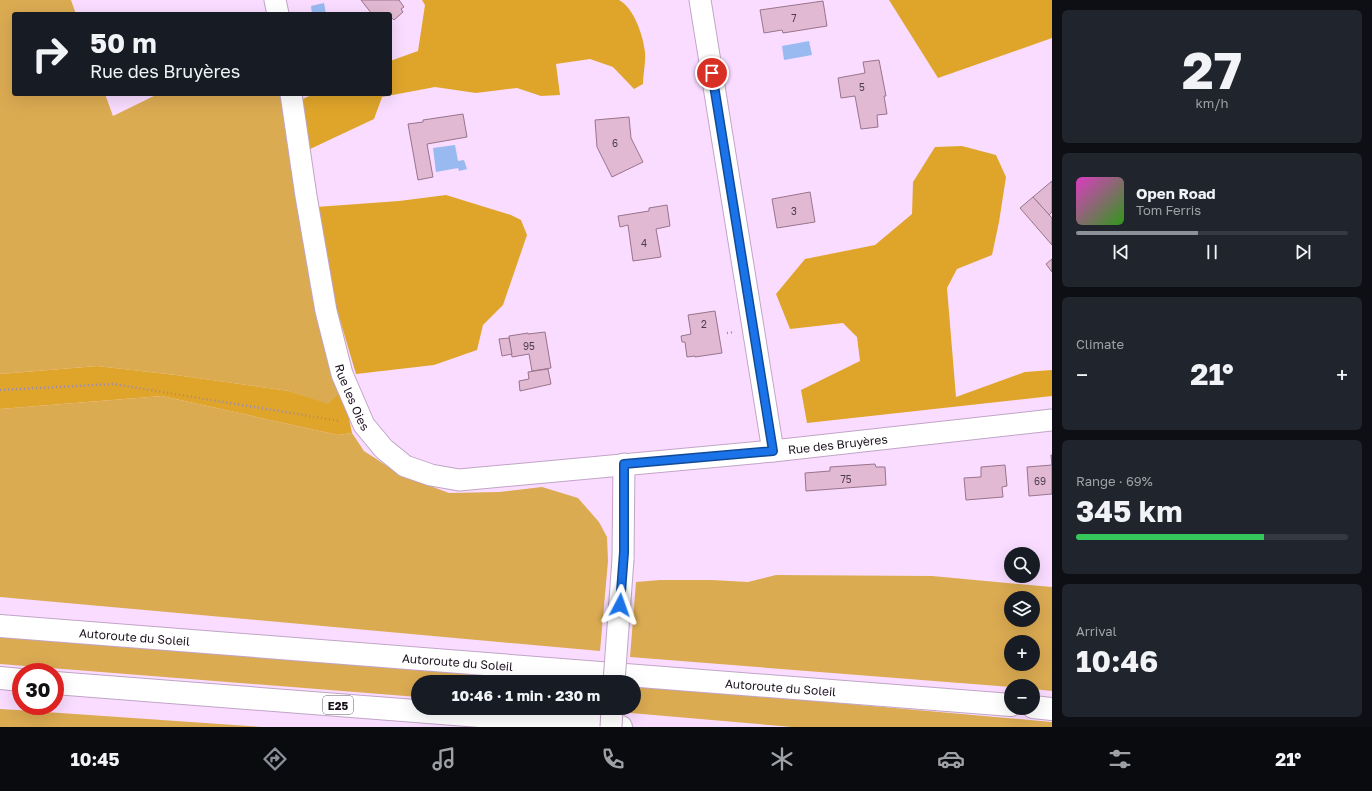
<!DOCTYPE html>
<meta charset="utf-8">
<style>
:root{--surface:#171b24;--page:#20242c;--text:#f1f3f6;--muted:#9ea1a6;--line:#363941;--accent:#8c9099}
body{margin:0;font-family:"Golos Text",sans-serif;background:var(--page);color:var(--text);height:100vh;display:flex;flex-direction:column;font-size:15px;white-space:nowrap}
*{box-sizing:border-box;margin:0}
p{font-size:13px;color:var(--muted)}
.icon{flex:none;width:22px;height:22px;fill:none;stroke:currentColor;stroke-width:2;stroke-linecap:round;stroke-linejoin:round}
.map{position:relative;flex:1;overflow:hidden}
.drawer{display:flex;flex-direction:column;gap:10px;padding:10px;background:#0d0f14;width:320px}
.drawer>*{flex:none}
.hud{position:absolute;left:12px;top:12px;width:380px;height:84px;border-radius:4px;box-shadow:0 4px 16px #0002;background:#171b24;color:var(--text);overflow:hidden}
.tools{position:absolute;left:1004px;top:547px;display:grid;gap:8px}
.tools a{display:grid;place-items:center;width:36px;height:36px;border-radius:50%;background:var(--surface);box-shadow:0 4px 16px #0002;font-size:20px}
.speed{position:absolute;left:12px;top:663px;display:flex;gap:8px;font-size:20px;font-weight:700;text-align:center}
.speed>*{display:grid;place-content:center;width:52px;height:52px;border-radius:50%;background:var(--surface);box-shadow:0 4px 16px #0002;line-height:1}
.speed .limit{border:6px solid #d22;background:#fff;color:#111}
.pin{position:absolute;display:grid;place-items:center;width:34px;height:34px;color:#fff;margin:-17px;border:2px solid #fff;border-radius:50%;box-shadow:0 1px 4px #0007}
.me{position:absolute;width:44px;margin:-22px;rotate:4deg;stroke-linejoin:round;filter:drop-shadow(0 0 3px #0008)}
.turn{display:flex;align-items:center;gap:14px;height:84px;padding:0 12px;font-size:18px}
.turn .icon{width:52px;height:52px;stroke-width:2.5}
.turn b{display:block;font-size:28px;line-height:34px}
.big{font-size:30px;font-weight:700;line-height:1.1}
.drawer .tile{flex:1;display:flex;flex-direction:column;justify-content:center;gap:6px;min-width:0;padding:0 14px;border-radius:6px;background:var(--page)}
.drawer .dial{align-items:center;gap:0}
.dial b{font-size:52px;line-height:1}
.song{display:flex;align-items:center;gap:12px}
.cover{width:48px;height:48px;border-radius:6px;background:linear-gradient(135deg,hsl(310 70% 55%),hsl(110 70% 35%))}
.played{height:4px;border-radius:2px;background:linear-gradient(90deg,var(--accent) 45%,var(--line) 45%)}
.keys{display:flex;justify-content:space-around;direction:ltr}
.heat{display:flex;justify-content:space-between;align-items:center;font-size:22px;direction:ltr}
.charge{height:6px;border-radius:3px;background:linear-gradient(90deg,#34c759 69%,var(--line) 0)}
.trip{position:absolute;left:411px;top:675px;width:230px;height:40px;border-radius:20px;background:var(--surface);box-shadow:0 4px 16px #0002;font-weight:700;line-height:40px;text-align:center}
.tab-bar{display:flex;height:64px;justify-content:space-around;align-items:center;background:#090b0e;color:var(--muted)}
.tab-bar .icon{width:28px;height:28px}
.tab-bar .on{color:var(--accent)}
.tab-bar b{font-size:18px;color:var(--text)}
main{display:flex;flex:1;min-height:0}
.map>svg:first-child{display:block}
</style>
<main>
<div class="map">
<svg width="1052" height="727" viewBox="0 0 1052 727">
<rect width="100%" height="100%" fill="#f9dcff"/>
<g fill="#dbab52" fill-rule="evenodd">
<polygon points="0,0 71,0 76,14 14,14 14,94 105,94 113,116 158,94 284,94 343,389 328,405 289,391 176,375 97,366 0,374"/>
<polygon points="162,396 338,435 352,433 364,451 401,475 449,493 499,492 542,487 578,498 599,522 607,537 608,561 600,651 0,597 0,409"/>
<path d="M776,575L932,576L1052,587V691L1033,689V686H1011V687L630,657L636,582L660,580H712L748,582ZM1011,598H1033V620H1011ZM1011,642H1033V664H1011Z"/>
<polygon points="0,636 546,679 573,682 418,682 418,697 0,664"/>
<polygon points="634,685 1052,722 1052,727 792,727 619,712 620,708 634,708"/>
<polygon points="0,709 17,710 262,727 0,727"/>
</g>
<g fill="#dfa52a">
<path d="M422,0H619C634,8 643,35 645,52C646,62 643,74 643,84L634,89L613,67L590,59L556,64L560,95L541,96L517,88L476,93L435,87L382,97L374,119L308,150L300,100L314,94H390V61L418,51L425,5Z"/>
<polygon points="889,0 1052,0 1052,38 938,78"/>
<polygon points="962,146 996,155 1006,177 999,222 992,255 957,269 947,288 956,397 1025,372 1052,370 1052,396 807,423 801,390 860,361 857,337 843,323 790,329 776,294 805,259 875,245 912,214 913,182 935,147"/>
<polygon points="446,195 511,215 521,220 527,235 503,305 483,325 477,350 434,365 356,374 332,293 316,207 399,201"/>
<polygon points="97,366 176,375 289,391 328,404 343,389 352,433 338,435 162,396 0,409 0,374"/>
</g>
<g fill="#99b9f1">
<polygon points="324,3 326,14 312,14 311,6"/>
<polygon points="809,41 812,55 784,60 782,46"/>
<polygon points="455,145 458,161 464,160 467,169 459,171 458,168 436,172 433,148"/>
</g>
<g fill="#e1b9d2" stroke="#99748b">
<polygon points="361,0 399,0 404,7 401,9 403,12 394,20 391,17 390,18 390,14 372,14"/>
<polygon points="823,1 827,26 783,33 782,30 764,33 760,10"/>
<polygon points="879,60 886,96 884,96 887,114 877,115 878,127 861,129 855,96 841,98 838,78 865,73 863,62"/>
<polygon points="463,114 467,137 427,144 433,177 418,180 408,124 423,122 423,120"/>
<polygon points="629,117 631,138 643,162 612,177 597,147 595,120"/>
<polygon points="1052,181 1052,212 1049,215 1033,197"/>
<polygon points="810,192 815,222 777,228 772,199"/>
<polygon points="1033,197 1052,218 1052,245 1020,208"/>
<polygon points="667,205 670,226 656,229 661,257 633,261 628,225 620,227 618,216 649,211 649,208"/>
<polygon points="1052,259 1052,272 1046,264"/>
<polygon points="715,311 722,353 695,357 695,356 687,357 685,342 682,342 681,336 691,334 688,315"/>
<polygon points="545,332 551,368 532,371 529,354 512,357 509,336 528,333 528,334"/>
<polygon points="509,338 512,354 502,356 499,339"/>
<polygon points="548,369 551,384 520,391 519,381 529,379 528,372"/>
<polygon points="1051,455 1052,455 1052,494 1029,496 1027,467 1052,465"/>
<polygon points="875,464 876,467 885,467 886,485 806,491 805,473 830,471 830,467"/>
<polygon points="1005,465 1007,486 1002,487 1003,497 966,500 964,478 981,477 981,467"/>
</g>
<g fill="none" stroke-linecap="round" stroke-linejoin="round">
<g stroke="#c1a5c6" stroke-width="23">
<g id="street">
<polyline points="275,0 278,14"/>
<polyline points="700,0 773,451"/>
<path id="s1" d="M291,94L306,196L326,311L342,374L364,425L384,449L405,466L431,475L459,480L773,451L1052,420"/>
<polyline points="623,559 624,464"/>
</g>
</g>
<g stroke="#c1a5c6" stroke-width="24">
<g id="highway">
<path id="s2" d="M0,626L1011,705"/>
<polyline points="0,678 21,680"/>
<polyline points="55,683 621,727"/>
<polyline points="1033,707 1052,709"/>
</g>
</g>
<g stroke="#9e89a3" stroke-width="2.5" stroke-dasharray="1 3" stroke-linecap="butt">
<polyline points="727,333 735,332"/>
<polyline points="0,390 113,384 340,421"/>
</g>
<use href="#street" stroke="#fff" stroke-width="21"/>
<use href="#highway" stroke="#fff" stroke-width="22"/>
<g stroke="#c1a5c6" stroke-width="23" stroke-linecap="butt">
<g id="street-bridge">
<polyline points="614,682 623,559"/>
<polyline points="611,727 612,708"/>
</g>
</g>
<use href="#street-bridge" stroke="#fff" stroke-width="21"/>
</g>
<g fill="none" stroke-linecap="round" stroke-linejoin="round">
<g stroke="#114b97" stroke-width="10">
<polyline id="route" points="620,605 624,552 624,464 773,451 712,73"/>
</g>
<use href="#route" stroke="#1a73e8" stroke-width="7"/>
</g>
<g text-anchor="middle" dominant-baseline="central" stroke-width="4" stroke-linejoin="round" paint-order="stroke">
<g font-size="10" fill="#4d3c4b">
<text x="794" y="18">7</text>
<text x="862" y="87">5</text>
<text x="615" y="143">6</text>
<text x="794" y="211">3</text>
<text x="644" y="243">4</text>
<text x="704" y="324">2</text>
<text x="529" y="346">95</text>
<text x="846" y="479">75</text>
<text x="1040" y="481">69</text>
</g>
<rect fill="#fff" stroke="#605962" stroke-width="1" x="323" y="696" width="30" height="18" rx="3"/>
<g font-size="11" font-weight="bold" fill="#1c121e">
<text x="338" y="705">E25</text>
</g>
<g font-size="12" fill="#1c121e" stroke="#fff">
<text stroke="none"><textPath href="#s1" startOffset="310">Rue les Oies</textPath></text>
<text stroke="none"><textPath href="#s1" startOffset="835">Rue des Bruyères</textPath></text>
<text stroke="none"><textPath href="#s2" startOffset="135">Autoroute du Soleil</textPath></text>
<text stroke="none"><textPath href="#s2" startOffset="459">Autoroute du Soleil</textPath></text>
<text stroke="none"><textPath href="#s2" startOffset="783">Autoroute du Soleil</textPath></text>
</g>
</g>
</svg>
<div class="tools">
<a><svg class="icon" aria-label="search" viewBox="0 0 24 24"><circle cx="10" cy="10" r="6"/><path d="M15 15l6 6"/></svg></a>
<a><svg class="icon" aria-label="layers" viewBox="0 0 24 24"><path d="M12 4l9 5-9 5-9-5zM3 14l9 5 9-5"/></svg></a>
<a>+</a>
<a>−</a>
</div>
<div class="speed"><div class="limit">30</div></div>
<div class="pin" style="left:712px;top:73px;background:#d93025"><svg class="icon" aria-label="arrive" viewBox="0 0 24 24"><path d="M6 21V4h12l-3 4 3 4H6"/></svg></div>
<svg class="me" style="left:620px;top:605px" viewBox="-20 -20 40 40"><path d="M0-17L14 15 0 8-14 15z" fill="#1a73e8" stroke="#fff" stroke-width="4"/></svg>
<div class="trip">10:46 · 1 min · 230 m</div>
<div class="hud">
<div class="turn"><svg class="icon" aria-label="right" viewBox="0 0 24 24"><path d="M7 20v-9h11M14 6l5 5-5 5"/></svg><div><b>50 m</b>Rue des Bruyères</div></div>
</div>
</div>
<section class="drawer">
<div class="tile dial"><b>27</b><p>km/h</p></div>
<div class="tile">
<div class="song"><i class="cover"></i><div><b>Open Road</b><p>Tom Ferris</p></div></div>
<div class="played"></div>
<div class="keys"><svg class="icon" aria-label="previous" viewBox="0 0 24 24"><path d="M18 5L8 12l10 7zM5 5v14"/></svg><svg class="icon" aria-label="pause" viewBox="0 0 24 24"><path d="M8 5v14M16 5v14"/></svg><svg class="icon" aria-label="next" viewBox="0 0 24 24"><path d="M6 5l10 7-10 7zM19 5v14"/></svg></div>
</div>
<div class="tile"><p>Climate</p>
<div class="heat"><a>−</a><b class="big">21°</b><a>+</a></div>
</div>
<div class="tile"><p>Range · 69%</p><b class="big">345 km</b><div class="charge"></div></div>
<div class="tile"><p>Arrival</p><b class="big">10:46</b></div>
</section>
</main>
<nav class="tab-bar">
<b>10:45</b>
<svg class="icon on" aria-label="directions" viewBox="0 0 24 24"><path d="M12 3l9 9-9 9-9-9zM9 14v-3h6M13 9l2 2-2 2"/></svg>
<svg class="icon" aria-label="music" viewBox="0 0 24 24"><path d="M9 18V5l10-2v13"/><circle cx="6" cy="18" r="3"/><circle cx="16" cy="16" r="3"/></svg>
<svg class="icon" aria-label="phone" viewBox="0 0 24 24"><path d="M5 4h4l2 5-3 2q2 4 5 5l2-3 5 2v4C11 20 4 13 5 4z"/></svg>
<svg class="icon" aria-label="climate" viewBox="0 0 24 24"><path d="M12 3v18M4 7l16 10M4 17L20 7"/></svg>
<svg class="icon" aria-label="car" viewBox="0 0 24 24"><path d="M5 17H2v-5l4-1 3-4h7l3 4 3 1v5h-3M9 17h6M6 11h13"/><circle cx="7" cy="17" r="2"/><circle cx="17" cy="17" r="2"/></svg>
<svg class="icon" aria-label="filters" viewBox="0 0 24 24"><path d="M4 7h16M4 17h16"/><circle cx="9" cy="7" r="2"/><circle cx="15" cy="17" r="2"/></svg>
<b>21°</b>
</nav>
